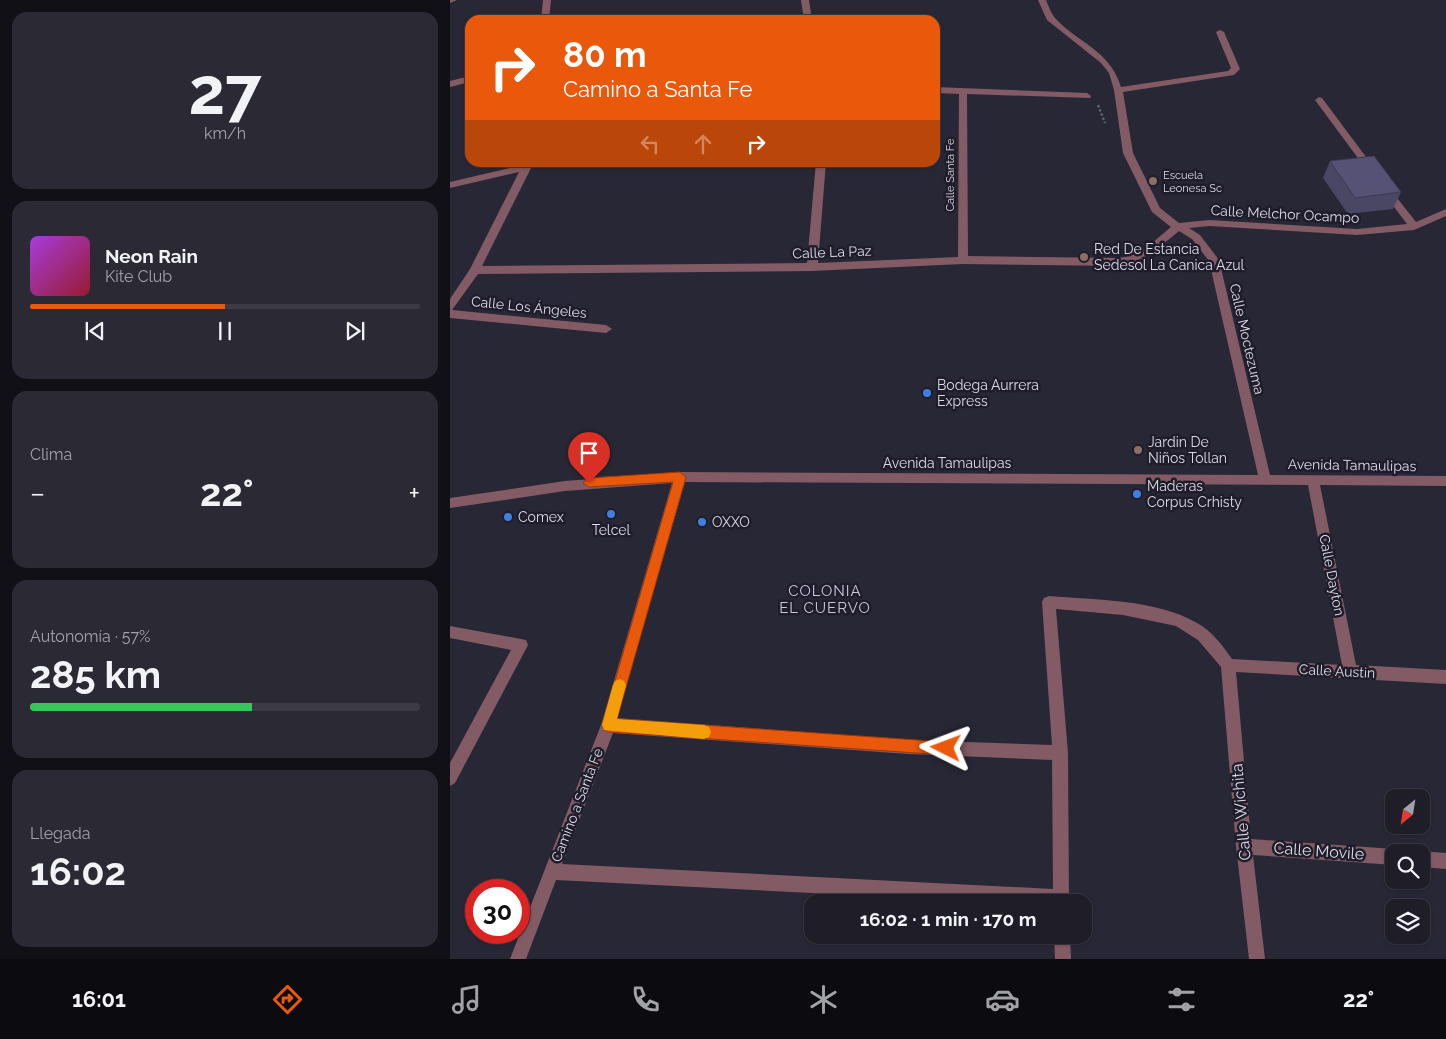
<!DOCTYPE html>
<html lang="es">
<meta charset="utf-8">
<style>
:root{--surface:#1e1d28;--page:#2b2a34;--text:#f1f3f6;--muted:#a1a2a8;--line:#3c3b45;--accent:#ea580c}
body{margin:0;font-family:Raleway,sans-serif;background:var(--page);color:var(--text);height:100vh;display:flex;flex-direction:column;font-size:19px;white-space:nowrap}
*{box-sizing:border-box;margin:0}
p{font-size:16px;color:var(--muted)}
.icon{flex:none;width:28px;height:28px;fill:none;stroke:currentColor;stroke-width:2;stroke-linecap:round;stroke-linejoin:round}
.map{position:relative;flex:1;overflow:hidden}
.sheet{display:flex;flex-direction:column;gap:12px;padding:12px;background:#101016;width:450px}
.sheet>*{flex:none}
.guide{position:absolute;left:15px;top:15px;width:475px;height:152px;border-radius:15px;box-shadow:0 1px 4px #0004,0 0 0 1px var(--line);background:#ea580c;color:#fff;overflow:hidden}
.needle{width:32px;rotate:210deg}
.fabs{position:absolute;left:935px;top:789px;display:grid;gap:10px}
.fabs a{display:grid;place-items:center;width:45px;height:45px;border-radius:10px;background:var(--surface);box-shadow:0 1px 4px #0004,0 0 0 1px var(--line);font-size:25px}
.speed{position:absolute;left:15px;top:879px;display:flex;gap:10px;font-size:25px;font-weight:700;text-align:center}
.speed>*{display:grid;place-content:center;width:65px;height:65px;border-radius:50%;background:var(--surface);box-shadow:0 1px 4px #0004,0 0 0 1px var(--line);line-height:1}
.speed .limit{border:8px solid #d22;background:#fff;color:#111}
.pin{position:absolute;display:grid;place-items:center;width:42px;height:42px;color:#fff;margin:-51px -21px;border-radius:50% 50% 50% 0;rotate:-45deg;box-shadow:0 0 5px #0007}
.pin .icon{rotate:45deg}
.me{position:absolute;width:55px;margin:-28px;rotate:273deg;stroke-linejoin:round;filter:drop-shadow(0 0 4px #0008)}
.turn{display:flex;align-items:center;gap:18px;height:105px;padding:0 15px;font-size:22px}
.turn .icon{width:65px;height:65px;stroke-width:2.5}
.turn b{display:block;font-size:35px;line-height:42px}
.lanes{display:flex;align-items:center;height:48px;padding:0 15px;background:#0003;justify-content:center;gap:25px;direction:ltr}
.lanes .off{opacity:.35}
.big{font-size:38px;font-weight:700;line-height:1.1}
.sheet .widget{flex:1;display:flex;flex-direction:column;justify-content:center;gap:8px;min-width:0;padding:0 18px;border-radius:15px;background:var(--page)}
.sheet .dial{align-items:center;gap:0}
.dial b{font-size:65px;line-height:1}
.song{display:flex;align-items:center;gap:15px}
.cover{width:60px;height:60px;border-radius:8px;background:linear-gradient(135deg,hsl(280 70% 55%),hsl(350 70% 35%))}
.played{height:5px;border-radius:2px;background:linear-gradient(90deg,var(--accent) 50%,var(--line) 50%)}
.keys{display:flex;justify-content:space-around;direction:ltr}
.heat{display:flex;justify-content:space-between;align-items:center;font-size:28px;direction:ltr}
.charge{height:8px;border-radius:4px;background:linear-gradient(90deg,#34c759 57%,var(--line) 0)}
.trip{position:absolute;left:354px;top:894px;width:288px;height:50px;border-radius:15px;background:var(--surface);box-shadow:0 1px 4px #0004,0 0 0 1px var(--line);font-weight:700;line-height:50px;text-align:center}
.tab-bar{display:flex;height:80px;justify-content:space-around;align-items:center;background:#0c0c10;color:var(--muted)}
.tab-bar .icon{width:35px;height:35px}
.tab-bar .selected{color:var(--accent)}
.tab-bar b{font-size:22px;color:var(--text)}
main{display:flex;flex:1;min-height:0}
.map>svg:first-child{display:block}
</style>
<main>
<section class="sheet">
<div class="widget dial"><b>27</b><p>km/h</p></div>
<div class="widget">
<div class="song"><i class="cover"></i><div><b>Neon Rain</b><p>Kite Club</p></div></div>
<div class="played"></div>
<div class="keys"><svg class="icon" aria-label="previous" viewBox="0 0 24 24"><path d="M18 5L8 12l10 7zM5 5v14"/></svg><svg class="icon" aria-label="pause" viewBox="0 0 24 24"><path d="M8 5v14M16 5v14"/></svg><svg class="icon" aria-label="next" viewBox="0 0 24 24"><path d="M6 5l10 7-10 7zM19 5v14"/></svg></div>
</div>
<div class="widget"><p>Clima</p>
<div class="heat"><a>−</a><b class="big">22°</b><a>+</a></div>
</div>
<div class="widget"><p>Autonomía · 57%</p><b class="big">285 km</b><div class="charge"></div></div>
<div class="widget"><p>Llegada</p><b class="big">16:02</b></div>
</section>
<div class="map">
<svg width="996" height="959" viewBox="0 0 996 959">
<rect width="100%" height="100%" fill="#282736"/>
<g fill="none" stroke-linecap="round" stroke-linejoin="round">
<polyline stroke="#61606d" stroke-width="2.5" stroke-dasharray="2.5 2" stroke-linecap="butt" points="648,105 655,123"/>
<g fill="#825b64" fill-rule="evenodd">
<polygon points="0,0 7,0 0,3"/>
<polygon points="93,0 101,0 99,20 91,20"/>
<polygon points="351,0 359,0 362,20 354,20"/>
<path d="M588,0H596C598,5 601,13 605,18C628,43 660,50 671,87L778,71L781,68L766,32L770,30L774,32L790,69L784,75L673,92L683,153L710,208L729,223L759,220L907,229L957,224L932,191L937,188L940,189L966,222L996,209V216L964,230L907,235L759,226L739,228L750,235L769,260L820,475L996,476V486L870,485L906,665L996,670V684L786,672L801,839L944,849L950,852H944V865L803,855L815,959H799L786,846L771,667L748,640L726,626L673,615L606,609L618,753L619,902H539L106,880L76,959H60L151,725L222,483L115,491L0,508V498L115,481L230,472L808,475L759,261L742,239L729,231C708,248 696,261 669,266L513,264L362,271L28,274L2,310L156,325L162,329L156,333L0,318V299L20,269L69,172L0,188V182L73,165L74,162H84L32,266L357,263L366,162H376L368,263L508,257L509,94L485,93V87L637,93L641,96L640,98L517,94L518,256L669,258C691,255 705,240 721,227L702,212L673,153L664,90L659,73L651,63L597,20ZM235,482L858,485L892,665L782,659C772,645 762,631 747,623C706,599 645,600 599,596L594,598L592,602L602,745L458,740L167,718ZM163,733L458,754L602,760L603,889L112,864Z"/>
<polygon points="20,76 20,82 0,87 0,81"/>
<polygon points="869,97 872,98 925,169 925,173 919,173 865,100"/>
<polygon points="0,626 71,639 76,640 78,645 5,783 0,786 0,763 61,650 0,638"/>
<polygon points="971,851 996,853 996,869 971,867 971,852 967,852"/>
<polygon points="604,935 620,935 621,959 605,959"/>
</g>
</g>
<polygon fill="#4a4765" points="880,161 951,192 943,209 898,214 873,178"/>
<polygon fill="#565275" stroke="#3c3952" points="924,156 951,192 905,198 880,161"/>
<polygon fill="#ea580c" stroke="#983908" points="230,472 236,477 167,719 496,742 500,744 502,748 500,753 496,755 158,732 154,730 152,725 223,482 139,487 133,483 139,478"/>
<polygon fill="#f59e0b" points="170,679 174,681 176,685 167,719 254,725 259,727 261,732 259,737 254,739 154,730 152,725 163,685 165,681"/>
<g fill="#8d6e63" stroke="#1f1d2b" stroke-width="2">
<circle cx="703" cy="181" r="5"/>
<circle cx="634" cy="257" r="5"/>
<circle cx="688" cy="450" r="5"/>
</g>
<g fill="#3f7fe0" stroke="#1f1d2b" stroke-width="2">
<circle cx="477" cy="393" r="5"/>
<circle cx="687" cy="494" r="5"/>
<circle cx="161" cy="514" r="5"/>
<circle cx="58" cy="517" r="5"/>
<circle cx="252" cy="522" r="5"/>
</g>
<g text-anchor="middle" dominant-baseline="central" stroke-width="5" stroke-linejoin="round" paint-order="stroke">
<g font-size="11" fill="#dcdbe5" stroke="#1f1d2b">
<text transform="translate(500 175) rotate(-90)">Calle Santa Fe</text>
</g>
<g font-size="11" fill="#dcdbe5" stroke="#1f1d2b" text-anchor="start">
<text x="713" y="175">Escuela<tspan x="713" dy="13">Leonesa Sc</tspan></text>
</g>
<g font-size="14" fill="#dcdbe5" stroke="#1f1d2b">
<text transform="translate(835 214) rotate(3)">Calle Melchor Ocampo</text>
<text transform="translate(382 252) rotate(-2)">Calle La Paz</text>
<text transform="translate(79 307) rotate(6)">Calle Los Ángeles</text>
<text transform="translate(797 339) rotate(77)">Calle Moctezuma</text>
<text x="497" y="463">Avenida Tamaulipas</text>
<text transform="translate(902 465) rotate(1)">Avenida Tamaulipas</text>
<text transform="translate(882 575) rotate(79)">Calle Dayton</text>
<text transform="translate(887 671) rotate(3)">Calle Austin</text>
<text transform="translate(127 805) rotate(-69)">Camino a Santa Fe</text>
</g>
<g font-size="14" fill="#dcdbe5" stroke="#1f1d2b" text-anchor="start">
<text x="644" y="249">Red De Estancia<tspan x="644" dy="16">Sedesol La Canica Azul</tspan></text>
<text x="487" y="385">Bodega Aurrera<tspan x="487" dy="16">Express</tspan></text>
<text x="698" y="442">Jardin De<tspan x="698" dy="16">Niños Tollan</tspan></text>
<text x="697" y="486">Maderas<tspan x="697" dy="16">Corpus Crhisty</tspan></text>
<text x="68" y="517">Comex</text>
<text x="262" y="522">OXXO</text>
<text x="161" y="530" text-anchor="middle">Telcel</text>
</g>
<g font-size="15" letter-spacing="1" fill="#c8c7da" stroke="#1f1d2b">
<text x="375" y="591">COLONIA<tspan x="375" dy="17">EL CUERVO</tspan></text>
</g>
<g font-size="16" fill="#dcdbe5" stroke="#1f1d2b">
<text transform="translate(791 812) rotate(-95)">Calle Wichita</text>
<text transform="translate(869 851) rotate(4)">Calle Movile</text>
</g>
</g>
</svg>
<div class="fabs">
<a><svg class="needle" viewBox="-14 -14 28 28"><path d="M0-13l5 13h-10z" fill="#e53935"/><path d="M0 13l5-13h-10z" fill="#a1a2a8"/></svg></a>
<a><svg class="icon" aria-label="search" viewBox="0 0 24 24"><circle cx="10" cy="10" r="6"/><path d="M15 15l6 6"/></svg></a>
<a><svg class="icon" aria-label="layers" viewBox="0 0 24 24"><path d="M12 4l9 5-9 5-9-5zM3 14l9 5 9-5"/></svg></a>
</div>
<div class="speed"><div class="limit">30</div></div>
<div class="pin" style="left:139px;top:483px;background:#d93025"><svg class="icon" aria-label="arrive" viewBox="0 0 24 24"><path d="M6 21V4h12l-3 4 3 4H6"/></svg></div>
<svg class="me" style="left:496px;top:748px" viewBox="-20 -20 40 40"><path d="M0-17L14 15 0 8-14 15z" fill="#ea580c" stroke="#fff" stroke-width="4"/></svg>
<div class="trip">16:02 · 1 min · 170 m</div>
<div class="guide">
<div class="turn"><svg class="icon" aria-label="right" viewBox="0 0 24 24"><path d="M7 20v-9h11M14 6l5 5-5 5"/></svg><div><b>80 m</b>Camino a Santa Fe</div></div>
<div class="lanes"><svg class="icon off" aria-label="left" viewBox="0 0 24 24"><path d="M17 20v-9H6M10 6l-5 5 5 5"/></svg><svg class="icon off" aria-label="ahead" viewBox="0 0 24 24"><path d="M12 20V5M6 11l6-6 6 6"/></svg><svg class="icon" aria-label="right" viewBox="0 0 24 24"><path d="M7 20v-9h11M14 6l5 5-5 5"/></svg></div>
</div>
</div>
</main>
<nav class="tab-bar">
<b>16:01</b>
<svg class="icon selected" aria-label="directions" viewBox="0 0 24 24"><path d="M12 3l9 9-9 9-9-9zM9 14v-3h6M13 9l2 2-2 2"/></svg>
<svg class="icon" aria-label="music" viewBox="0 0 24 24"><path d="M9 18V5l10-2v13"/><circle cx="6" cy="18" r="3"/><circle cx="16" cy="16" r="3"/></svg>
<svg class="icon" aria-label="phone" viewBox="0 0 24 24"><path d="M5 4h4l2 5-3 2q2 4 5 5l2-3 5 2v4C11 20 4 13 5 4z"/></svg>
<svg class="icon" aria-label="climate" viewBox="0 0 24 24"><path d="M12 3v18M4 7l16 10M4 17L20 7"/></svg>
<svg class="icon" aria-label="car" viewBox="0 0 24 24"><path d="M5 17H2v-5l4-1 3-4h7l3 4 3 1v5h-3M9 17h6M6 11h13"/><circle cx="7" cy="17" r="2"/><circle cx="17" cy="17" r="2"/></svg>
<svg class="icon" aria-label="filters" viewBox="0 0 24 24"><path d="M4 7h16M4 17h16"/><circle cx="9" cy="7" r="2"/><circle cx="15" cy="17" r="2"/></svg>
<b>22°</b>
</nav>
